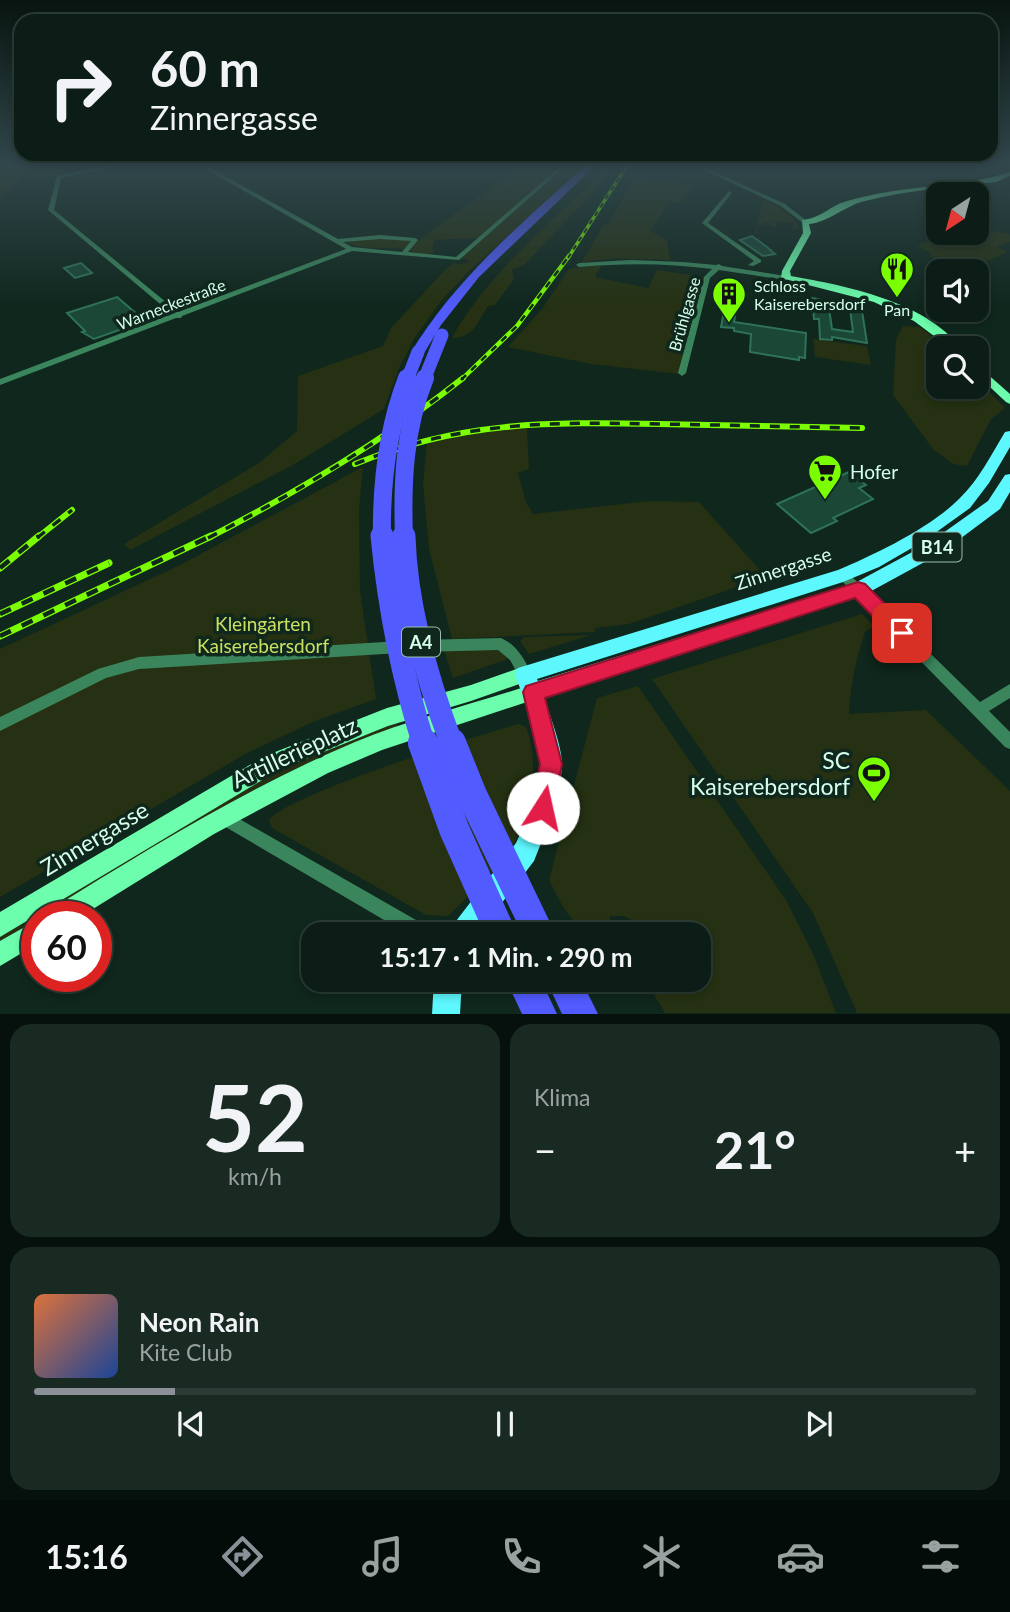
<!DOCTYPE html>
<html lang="de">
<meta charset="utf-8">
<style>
:root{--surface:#0b1d16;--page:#192a23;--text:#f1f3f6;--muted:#9aa2a1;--line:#2b3b35;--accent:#8c9099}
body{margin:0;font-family:Lato,sans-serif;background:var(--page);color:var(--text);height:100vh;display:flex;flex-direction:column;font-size:26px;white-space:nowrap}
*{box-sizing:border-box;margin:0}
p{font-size:23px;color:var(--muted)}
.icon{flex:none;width:38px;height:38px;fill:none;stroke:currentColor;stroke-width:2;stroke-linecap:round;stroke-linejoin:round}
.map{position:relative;height:1014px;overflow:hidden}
.panel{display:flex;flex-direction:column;gap:10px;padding:10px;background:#06100c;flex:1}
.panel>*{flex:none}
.top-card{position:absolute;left:14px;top:14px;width:984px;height:147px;border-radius:21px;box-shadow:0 4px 10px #0003,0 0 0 2px var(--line);background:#0b1d16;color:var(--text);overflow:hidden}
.needle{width:46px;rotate:216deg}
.buttons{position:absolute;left:926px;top:182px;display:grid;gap:14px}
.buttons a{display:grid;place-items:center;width:63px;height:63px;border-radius:14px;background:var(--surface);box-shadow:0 4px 10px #0003,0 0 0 2px var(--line);font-size:35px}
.speed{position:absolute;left:21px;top:901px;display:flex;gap:14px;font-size:35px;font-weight:700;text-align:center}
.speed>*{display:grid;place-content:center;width:91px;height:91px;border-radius:50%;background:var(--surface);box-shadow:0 4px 10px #0003,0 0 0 2px var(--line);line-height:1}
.speed .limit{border:10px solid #d22;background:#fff;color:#111}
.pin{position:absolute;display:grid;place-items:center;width:60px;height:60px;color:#fff;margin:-30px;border-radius:14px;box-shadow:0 4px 10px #0006}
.me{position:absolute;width:77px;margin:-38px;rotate:10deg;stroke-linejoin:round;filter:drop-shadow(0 0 5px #0008)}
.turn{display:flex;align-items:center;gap:24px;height:147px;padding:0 21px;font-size:32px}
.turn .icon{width:91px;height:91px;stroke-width:2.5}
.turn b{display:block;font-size:49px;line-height:60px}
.big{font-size:52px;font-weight:700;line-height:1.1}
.panel .card{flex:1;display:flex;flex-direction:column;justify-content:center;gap:10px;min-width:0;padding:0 24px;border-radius:21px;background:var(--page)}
.panel .dial{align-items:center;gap:0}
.dial b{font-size:91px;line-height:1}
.song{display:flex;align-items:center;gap:21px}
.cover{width:84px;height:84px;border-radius:10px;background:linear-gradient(135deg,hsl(20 70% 55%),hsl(220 70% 35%))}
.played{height:7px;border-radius:4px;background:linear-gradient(90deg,var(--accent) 15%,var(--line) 15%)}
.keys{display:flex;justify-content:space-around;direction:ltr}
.heat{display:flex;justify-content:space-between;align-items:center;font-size:38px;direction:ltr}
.panel .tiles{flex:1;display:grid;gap:10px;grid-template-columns:1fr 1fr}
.card:last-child{grid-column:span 2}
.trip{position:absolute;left:301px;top:922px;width:410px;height:70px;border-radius:21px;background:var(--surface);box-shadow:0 4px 10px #0003,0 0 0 2px var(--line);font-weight:700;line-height:70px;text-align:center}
.dock{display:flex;height:112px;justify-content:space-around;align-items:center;background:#040c09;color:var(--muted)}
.dock .icon{width:49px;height:49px}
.dock .selected{color:var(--accent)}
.dock b{font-size:32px;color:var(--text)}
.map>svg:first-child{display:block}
</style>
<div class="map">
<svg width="1010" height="1014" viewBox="0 0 1010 1014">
<rect width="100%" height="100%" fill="#0f271d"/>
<g fill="#253112">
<polygon points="8,164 29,164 18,180 21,184 14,185 0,197 0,170"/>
<polygon points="32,164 66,164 63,175 23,179"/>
<path d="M496,164H586L468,272L441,301L414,339L399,368L384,409L293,465L130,550L124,544L259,463L297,431L298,376L383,346L391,328L445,270L455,262L459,265L471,261L460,258L477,238L435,240L432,250L435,251L429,255C419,254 411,250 402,249C384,246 363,252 346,242L380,238L418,241L514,171Z"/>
<path d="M611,164H620L524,265L512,270L514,279L495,305L488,306C477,322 474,338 452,338C486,274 559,216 611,164Z"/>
<polygon points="635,177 695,186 679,203 669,202 651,231 667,240 670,260 615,258 582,262 604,224 608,225"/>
<path d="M763,200C777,207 794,213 799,229H793V223L776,221V227H768L771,224L768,222L764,223L766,226L758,225L757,232L765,235L755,233Z"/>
<path d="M977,227L1010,235V242L997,247L1008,252C974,265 964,278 930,256L932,254L917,245L943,233H976Z"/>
<polygon points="594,265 601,266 595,277 648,288 657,270 704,277 679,374 591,364 508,347 542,309 569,269"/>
<polygon points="903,326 920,327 946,348 938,348 938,387 976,387 977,379 1005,408 991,419 967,466 953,464 933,449 893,395 896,340"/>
<polygon points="813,339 867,346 871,365 815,357"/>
<polygon points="527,427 529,469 518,473 526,502 533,514 649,501 699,502 766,577 629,624 595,628 595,632 452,639 429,549 423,484 427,442 469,432"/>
<polygon points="363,467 359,510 360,591 376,699 315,721 249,752 0,897 0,649 180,565"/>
<path d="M862,614L874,626L865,632C856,658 850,687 849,714L926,710L1010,791V1013H857L813,913L652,679Z"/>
<polygon points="591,635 529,654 520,641 525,637"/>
<polygon points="444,650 499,650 508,659 453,678"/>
<path d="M638,686L786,900L814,956L836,1013H665L645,980H698V934H637L634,921L623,916H610L611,934C574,935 564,909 549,880L597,698Z"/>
<polygon points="397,723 398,729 299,767 255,789 46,917 37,917 37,923 0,946 0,937 287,765"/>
<path d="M519,724L526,727C537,754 535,802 522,829C511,853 468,898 448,916L426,915L272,828L269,821C280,797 483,733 519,724Z"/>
</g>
<g fill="#1b4737" stroke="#2e7358" stroke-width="2">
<polygon points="752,236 767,247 775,254 763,256 740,240"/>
<polygon points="81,263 92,273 75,278 64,268"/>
<polygon points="729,285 740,287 734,322 806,333 805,358 799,357 799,360 750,352 751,334 734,331 734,328 721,327"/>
<polygon points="117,297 145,321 94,339 82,332 85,331 67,313"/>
<polygon points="812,298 828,301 832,329 853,332 850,309 862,311 867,343 832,337 832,340 820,339 819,319 814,319"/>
<polygon points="849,472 866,485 859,488 873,499 833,518 837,521 811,533 777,504"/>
</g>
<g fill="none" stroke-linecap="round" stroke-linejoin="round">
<g fill="#3b855d" fill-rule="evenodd">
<path d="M116,164H127L61,178L54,210L178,312L346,249L197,164H203L338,239L380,235L415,238L418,240L408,252L456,257L563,164H568L459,260L352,251L182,316L181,318H176L0,385V379L172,314L48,210L57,176ZM380,239L411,241L402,252L352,247L343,242Z"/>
<polygon points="691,164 697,164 785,204 808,222 803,223 781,206"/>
<polygon points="729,191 732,193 708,223 761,260 761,262 753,266 748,265 754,261 702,223"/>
<path d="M631,260L683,262L716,265L719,264L722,266L786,276L789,278L786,280L719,270L710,278L686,373L682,376L678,373L704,277L712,269C668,263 624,263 579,267L576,265L579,263Z"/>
<polygon points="843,570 847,572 980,702 1010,684 1010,698 989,711 1010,732 1010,749 1005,747 839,578 837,575 839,572"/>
<path d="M501,638C517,645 524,659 532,674L530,678L525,680L520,678L510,660L498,650L419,652L414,650L413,646L414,642L419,640Z"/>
<polygon points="400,641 405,643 406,647 405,651 400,653 139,669 106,678 0,731 0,717 98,669 139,657"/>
<polygon points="222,809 430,928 433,934 408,934 217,822 214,817 217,812"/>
</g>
<g fill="#6dfead" fill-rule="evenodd">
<path d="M1010,172V176L996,182C952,187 908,190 865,201C844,206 829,222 809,224L811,233L790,271L791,276C847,286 924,301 961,348H950L914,321L874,302L781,278L782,271L803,233L802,220C820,218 825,210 841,203C849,200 858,198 867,196C914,185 965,187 1010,172Z"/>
<polygon points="976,364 1010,394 1010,404 1006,402 976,374"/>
<polygon points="525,666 531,668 534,674 531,680 471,701 388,726 279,770 0,937 0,912 265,756 387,708 471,685"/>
<path d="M533,684L539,686L542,692L539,698L382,750L328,773L214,834L80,917H48L51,909C150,848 248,787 355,742C413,718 474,704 533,684Z"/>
<polygon points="37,920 37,944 0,966 0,941"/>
</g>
<g fill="#5df7fe" fill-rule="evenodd">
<path d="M1010,431V447L989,483L970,508L924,541L879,567L843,582L537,679L538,681L853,584L929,543L988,501L1005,475L1010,474V492L1000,509L941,553L864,595L544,698C550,716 563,748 562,767C560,800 546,830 534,861L478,934H449L453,925L516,843L532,808L540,764L530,717L515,674L518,668L838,570C876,554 930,528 959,499C979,480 991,455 1005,432Z"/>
<polygon points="434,980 462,980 460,1014 432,1014"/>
</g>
<g fill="#515bfe" fill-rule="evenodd">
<path d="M587,164H597L479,277L441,325L423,355H413L411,352C457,277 522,223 587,164Z"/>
<polygon points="506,980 541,980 557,1014 522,1014"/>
<polygon points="546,980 581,980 598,1014 562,1014"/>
</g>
<g stroke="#7cfe02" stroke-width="3.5">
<polyline id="rail-far3" points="568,258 628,164"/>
</g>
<g stroke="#7cfe02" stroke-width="4.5">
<polyline id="rail-far2" points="461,380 517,326 569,256"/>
</g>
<g stroke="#7cfe02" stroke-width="6">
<g id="rail-far1">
<path d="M355,464C460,421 548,422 659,424C727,425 794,427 862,428"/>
<polyline points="37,538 72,510"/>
<path d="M208,538C297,492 384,441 463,378"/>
</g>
</g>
<g stroke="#7cfe02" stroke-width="7">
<g id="rail">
<polyline points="0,568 39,536"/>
<polyline points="0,614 109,563"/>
<polyline points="0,636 211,536"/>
</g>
</g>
<use href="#rail-far3" stroke="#0f271d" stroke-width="2" stroke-dasharray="5" stroke-linecap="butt"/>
<use href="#rail-far2" stroke="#0f271d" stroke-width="2.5" stroke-dasharray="7" stroke-linecap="butt"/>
<use href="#rail-far1" stroke="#0f271d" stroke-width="3.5" stroke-dasharray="10" stroke-linecap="butt"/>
<use href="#rail" stroke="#0f271d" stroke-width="4.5" stroke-dasharray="12" stroke-linecap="butt"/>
<g stroke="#515bfe" stroke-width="13">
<polyline points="407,380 418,352"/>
<polyline points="424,380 442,335"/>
</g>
<g stroke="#515bfe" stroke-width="18">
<path d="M382,538C381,482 387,430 407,378"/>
<path d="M404,538C402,483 404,430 425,378"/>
</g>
<g stroke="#515bfe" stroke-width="23">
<path d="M382,536C389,608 402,676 424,745"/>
<path d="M404,536C406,607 427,679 452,745"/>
</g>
<g stroke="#515bfe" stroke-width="30">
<polyline points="423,743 454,829 501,934"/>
<polyline points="451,743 472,795 539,934"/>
</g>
</g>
<linearGradient id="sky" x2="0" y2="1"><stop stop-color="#081510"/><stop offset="0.54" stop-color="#31474c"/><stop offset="1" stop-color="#31474c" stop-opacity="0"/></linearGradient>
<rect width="1010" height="306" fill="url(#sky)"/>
<polygon fill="#e11d48" stroke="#92132f" stroke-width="2" points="858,582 865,584 908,627 911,633 908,639 902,641 895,639 855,598 545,698 562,764 552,816 543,819 535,816 532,808 540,764 523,692 526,686"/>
<defs>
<g id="restaurant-pin" transform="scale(1.75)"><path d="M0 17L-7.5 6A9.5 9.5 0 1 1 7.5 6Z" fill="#7cfe02" stroke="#0f271d"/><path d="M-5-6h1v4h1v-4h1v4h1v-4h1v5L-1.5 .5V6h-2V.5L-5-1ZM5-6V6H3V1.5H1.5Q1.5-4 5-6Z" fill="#111"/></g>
<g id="building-pin" transform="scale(1.75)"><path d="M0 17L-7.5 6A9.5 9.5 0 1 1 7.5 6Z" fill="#7cfe02" stroke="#0f271d"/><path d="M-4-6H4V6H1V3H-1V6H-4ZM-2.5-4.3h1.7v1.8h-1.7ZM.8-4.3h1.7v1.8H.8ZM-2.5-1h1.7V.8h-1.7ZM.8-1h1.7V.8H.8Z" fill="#111"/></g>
<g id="supermarket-pin" transform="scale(1.75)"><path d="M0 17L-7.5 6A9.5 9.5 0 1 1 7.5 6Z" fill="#7cfe02" stroke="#0f271d"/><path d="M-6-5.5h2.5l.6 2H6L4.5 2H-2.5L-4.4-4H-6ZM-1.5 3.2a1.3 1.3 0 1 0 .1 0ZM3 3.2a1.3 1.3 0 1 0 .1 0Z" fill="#111"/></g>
<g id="stadium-pin" transform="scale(1.75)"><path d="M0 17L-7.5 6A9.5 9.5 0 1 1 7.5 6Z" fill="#7cfe02" stroke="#0f271d"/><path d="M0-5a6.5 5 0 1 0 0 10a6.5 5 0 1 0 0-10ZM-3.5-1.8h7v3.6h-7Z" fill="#111"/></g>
</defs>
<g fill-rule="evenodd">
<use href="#restaurant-pin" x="897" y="269"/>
<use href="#building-pin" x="729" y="294"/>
<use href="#supermarket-pin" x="825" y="471"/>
<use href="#stadium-pin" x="874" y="773"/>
</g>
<g text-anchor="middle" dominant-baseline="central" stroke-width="7" stroke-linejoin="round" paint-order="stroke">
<g font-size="16" fill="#d5ffeb" stroke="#0f271d" text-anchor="start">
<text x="754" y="285">Schloss<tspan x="754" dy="18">Kaiserebersdorf</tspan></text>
<text x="897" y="309" text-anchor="middle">Pan</text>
</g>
<g font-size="16" fill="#d5ffeb" stroke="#0f271d">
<text transform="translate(171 304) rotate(-21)">Warneckestraße</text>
<text transform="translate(684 314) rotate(-74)">Brühlgasse</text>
</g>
<g fill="#0f271d" stroke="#9abead" stroke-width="2">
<rect x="912.5" y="532.5" width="49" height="29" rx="5"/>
<rect x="402" y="627.5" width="38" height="29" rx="5"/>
</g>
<g font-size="18" font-weight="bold" fill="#d5ffeb">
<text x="937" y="547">B14</text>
<text x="421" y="642">A4</text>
</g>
<g font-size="19" fill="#d5ffeb" stroke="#0f271d" text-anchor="start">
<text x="850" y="471">Hofer</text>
</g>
<g font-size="19" fill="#d5ffeb" stroke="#0f271d">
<text transform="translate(783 568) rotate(-18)">Zinnergasse</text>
</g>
<g font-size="19" fill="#cae060" stroke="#0f271d">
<text x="263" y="623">Kleingärten<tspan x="263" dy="22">Kaiserebersdorf</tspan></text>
</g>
<g font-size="23" fill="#d5ffeb" stroke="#0f271d">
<text transform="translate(294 752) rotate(-25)">Artillerieplatz</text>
<text transform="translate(94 838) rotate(-31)">Zinnergasse</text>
</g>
<g font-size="23" fill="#d5ffeb" stroke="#0f271d" text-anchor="end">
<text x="850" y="760">SC<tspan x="850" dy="26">Kaiserebersdorf</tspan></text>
</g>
</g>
</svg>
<div class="buttons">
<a><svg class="needle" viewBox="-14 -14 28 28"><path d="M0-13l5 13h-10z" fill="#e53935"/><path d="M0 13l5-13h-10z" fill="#9aa2a1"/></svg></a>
<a><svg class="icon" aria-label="sound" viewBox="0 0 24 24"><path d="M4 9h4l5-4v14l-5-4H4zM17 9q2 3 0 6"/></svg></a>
<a><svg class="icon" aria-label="search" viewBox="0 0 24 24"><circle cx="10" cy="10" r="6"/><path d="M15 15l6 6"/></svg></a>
</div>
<div class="speed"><div class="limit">60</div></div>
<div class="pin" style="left:902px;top:633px;background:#d93025"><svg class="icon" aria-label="arrive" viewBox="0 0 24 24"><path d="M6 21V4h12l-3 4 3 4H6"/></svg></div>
<svg class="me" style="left:543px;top:808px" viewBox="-20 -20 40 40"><circle r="19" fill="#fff"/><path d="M0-13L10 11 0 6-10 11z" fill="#e11d48"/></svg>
<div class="trip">15:17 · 1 Min. · 290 m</div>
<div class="top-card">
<div class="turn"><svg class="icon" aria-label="right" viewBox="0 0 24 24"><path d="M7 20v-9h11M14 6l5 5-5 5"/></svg><div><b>60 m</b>Zinnergasse</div></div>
</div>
</div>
<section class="panel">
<div class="tiles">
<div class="card dial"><b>52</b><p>km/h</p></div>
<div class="card"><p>Klima</p>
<div class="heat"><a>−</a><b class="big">21°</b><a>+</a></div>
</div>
<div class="card">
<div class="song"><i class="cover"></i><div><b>Neon Rain</b><p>Kite Club</p></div></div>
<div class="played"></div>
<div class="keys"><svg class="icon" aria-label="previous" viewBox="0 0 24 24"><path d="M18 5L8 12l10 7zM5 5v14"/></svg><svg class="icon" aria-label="pause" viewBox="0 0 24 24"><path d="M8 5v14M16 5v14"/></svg><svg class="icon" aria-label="next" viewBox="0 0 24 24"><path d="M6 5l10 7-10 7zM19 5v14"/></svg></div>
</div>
</div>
</section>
<nav class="dock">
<b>15:16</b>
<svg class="icon selected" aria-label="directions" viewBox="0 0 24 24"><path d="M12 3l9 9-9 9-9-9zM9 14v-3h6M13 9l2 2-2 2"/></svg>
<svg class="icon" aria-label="music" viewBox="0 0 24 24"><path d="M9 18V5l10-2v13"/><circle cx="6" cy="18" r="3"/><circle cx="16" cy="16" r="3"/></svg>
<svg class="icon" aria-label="phone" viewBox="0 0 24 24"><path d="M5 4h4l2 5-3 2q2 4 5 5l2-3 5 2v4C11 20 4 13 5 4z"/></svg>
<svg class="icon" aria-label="climate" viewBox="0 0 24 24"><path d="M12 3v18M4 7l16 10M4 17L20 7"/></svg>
<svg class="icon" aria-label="car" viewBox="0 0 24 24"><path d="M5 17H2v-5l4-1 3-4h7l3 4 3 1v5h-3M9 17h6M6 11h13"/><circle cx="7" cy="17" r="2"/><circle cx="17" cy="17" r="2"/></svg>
<svg class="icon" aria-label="filters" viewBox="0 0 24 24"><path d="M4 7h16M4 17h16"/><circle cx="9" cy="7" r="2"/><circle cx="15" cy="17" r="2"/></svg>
</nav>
